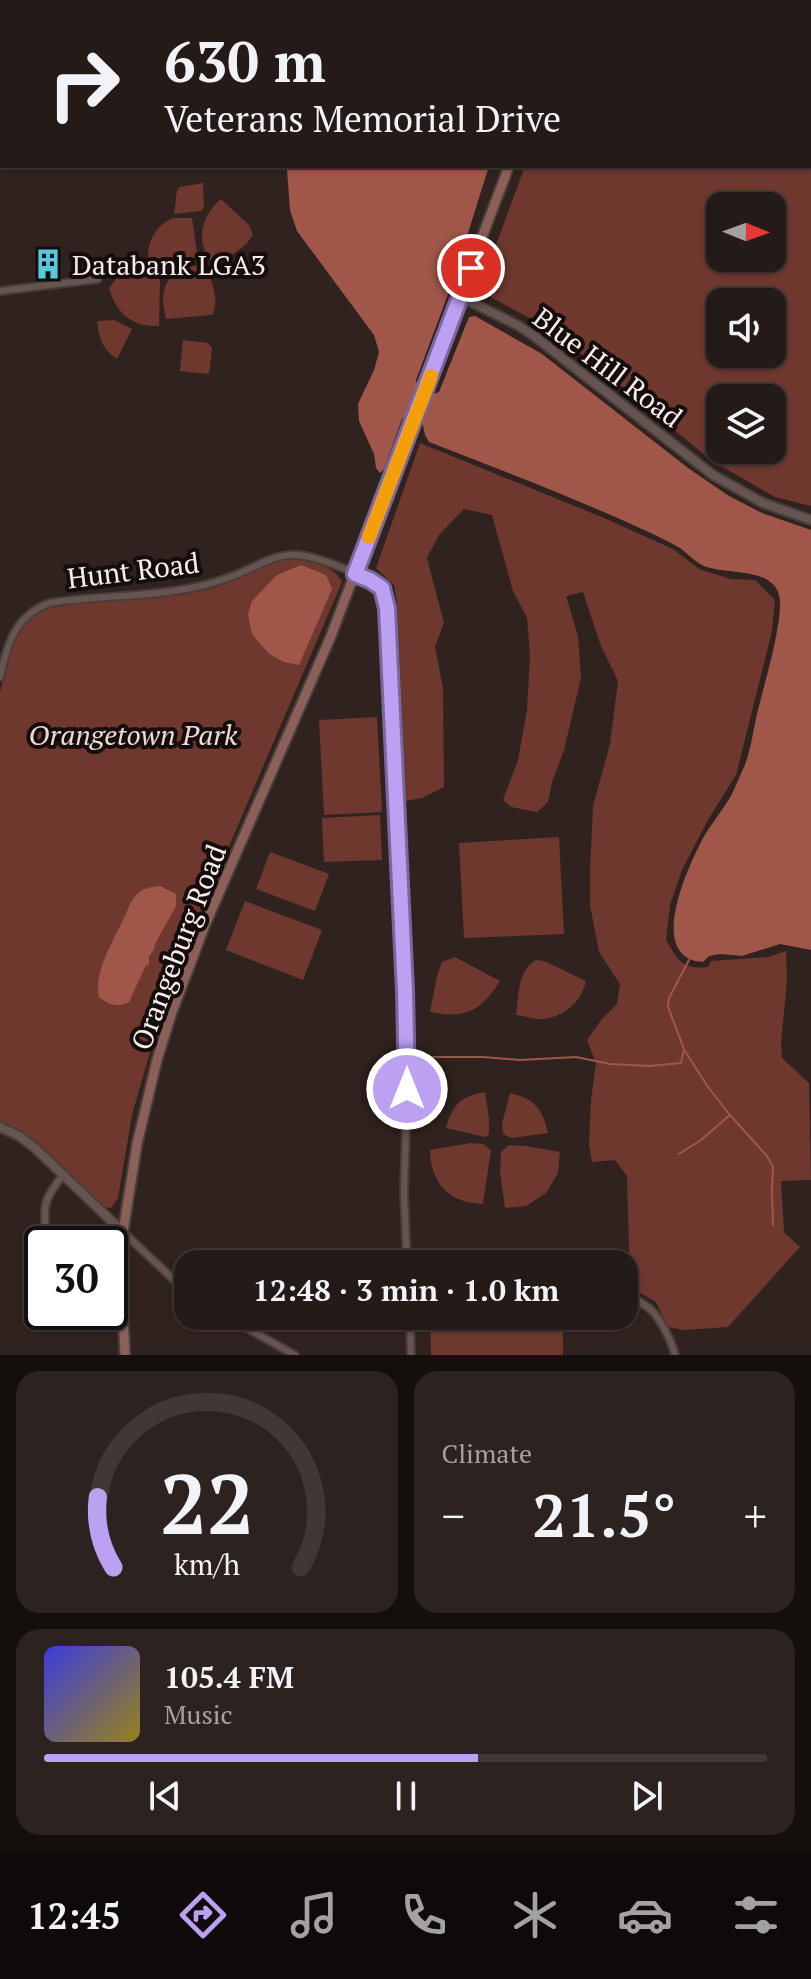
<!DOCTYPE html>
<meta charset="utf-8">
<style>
:root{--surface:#241a17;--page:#2c2320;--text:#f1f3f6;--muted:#a3a1a1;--line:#413836;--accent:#bca0f2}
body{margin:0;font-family:"PT Serif",serif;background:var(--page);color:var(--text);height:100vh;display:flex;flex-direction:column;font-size:30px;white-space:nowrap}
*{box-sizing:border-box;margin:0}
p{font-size:26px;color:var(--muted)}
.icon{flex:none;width:44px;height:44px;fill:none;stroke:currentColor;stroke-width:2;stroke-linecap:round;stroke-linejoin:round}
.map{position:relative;height:1355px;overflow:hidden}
.drawer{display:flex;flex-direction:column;gap:16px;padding:16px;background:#140e0d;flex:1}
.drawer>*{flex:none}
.banner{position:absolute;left:0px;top:0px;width:812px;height:168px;box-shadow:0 2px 6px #0004,0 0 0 2px var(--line);background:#241a17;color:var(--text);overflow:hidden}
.needle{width:52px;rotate:91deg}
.buttons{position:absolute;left:706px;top:192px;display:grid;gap:16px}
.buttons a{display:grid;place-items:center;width:80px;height:80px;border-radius:16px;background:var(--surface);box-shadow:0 2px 6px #0004,0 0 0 2px var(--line);font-size:40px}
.speed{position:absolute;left:24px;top:1226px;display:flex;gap:16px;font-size:40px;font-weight:700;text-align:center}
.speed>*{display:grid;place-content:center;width:104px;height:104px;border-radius:50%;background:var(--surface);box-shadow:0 2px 6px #0004,0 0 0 2px var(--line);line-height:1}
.speed .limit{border:4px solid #111;border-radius:12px;background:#fff;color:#111}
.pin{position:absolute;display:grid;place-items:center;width:68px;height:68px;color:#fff;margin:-34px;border:4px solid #fff;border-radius:50%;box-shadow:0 2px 8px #0007}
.me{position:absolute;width:88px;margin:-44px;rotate:0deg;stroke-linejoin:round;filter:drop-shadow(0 0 6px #0008)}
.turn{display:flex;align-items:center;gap:28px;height:168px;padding:0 32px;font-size:36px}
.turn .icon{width:104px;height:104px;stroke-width:2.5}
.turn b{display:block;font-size:56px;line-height:68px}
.big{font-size:60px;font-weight:600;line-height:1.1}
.drawer .widget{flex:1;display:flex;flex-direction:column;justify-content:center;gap:12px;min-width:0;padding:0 28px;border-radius:24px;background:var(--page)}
.drawer .dial{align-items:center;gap:0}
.dial svg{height:208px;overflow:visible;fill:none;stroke:var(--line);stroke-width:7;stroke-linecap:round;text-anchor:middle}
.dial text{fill:var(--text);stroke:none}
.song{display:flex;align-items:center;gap:24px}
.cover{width:96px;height:96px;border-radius:12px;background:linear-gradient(135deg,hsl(240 70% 55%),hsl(50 70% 35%))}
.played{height:8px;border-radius:4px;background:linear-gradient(90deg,var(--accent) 60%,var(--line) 60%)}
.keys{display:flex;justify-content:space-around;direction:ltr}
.heat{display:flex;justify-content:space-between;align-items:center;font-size:44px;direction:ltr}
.drawer .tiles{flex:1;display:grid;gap:16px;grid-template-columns:1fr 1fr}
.widget:last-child{grid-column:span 2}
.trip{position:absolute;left:174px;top:1250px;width:464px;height:80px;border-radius:24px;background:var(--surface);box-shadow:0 2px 6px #0004,0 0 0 2px var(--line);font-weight:600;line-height:80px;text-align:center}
.tab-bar{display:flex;height:128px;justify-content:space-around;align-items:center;background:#0e0a09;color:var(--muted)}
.tab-bar .icon{width:56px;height:56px}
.tab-bar .active{color:var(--accent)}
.tab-bar b{font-size:36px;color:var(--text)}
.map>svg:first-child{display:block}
</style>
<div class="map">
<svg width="811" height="1355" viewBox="0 0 811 1355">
<rect width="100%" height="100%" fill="#30221f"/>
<g fill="#6e382f" fill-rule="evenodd">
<path d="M581,0H811V506L775,497L711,460L552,330L479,291L525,166H810V2H580ZM720,206H772V258H720ZM720,302H772V354H720ZM720,398H772V450H720Z"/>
<polygon points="203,183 204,208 201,211 174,214 177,190 180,187"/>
<path d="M221,199L249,225L253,235L246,244L217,267C194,247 199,217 221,199Z"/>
<path d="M173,218H192L197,253L193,259L149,263C145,245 155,225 173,218Z"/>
<path d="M206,264C210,279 221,301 212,315L166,319C157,282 170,269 206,264Z"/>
<path d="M150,274L156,276L160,280L159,326C133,327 116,314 109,288L117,278Z"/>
<path d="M114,320L132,329L117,359C102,349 99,338 97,321Z"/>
<polygon points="183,340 208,343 212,348 209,374 180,371"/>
<path d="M420,443L604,518L673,549L699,569L731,579L755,580L775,600L772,631L736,775L709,818L682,870L670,905L666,940C678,960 682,970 708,967L711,961L768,957L786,951L787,982L781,1042L782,1058L809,1083L811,1180L781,1181L784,1232L800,1247L728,1327L683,1330L668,1327L656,1302L637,1291L630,1284L627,1176L615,1160L592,1162L589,1145L591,1100L596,1063L587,1040L602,1019L617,1004L620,984L599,952L590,905V872L593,806L610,744L618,681L601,646L583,592L566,596L578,636L581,678L564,750L552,782L548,802L537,812L511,807L503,800L518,760L527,710L530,656L527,618L513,591L492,515L464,509L439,535L427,558L444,623L435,646L443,688L444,787L422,798L406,801L397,603L394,585L376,568Z"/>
<path d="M295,559C312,563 333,564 342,582L168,989L132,1115L118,1198L111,1208L104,1207L37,1144L17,1131L0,1124V693C6,666 9,629 34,612C39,609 46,607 52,605L183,595L217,587L276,561Z"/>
<polygon points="377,717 382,812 324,815 319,720"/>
<polygon points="380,815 382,860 324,862 322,818"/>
<polygon points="559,837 564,934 464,938 459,843"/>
<polygon points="270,852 329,874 315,911 256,889"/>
<polygon points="245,901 322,930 303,980 226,950"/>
<path d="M455,957L500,981C481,1011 466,1019 430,1012L437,976L442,962Z"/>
<path d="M536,960L544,961L586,981C582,1001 564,1017 543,1019C535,1020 525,1016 516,1015C519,995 517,971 536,960Z"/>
<path d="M485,1092L489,1119V1134L485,1137L446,1128C452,1105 461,1096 485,1092Z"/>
<path d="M510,1093C535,1099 542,1108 548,1133L511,1138L503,1134L502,1124Z"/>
<path d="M470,1143L483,1144L491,1150L483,1204C450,1203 431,1185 430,1150Z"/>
<polygon points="509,1145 526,1146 560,1152 558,1173 546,1193 526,1206 505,1208 500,1172 501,1152"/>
<polygon points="430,1316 563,1316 563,1355 431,1355"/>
</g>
<g fill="#a0574a">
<polygon points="0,0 553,0 552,2 2,2 2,166 26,166 0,170"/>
<path d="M285,166H489L453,281L416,380C418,391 429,397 439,392L469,317L475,316L542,354L688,468L729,496L762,513L811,530V950L780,944L742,956L720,954L709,956L703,962C646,958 687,869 702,840C711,824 723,810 732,794C736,785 740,776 744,767C751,750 753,731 757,714C763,689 785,616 779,595C772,567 726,575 704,566C695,562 688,554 680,548C668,541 655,535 642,529C572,497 501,470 429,442L425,435L422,421L406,415L402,419L384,469L380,473L376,468L374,454L359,421L358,404L374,370L379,352L374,335L297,231L290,210L287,170Z"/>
<polygon points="301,565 326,575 332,589 299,665 284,662 269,654 252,634 248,614 252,601 277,575"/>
<path d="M160,886L176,894V906L155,944L154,949L149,957V964L145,967L129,1002C117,1008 109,1005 99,997C93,973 114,939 124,918C127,911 131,900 136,895C142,888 151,887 160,886Z"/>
</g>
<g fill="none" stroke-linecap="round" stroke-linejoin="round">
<g stroke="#a0574a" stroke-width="2">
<polyline points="413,1057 483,1057 520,1060 576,1057 610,1064 650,1066 681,1063 684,1049 668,1007 669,998 689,960"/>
<polyline points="730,1115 767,1156 773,1167 772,1192 773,1225"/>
<polyline points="679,1154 701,1140 730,1115 708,1087 685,1051"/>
</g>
<g stroke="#493d3b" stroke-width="10">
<g id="minor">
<polyline points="0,291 98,279"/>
<path d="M0,677C7,645 15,615 50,603C96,595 145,598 191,588C207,585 223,580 238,574C255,567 272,556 290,555C311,553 365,575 382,588L387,608L397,789L408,1064L404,1191L407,1264"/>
<polyline points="123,1232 188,1293"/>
<path d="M47,1244C44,1208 40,1203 64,1174"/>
<path d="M624,1290C631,1300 641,1301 650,1309C659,1316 673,1344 675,1355"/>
<polyline points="51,1312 51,1316"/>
<polyline points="225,1316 295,1355"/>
<polyline points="410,1316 411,1355"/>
</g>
</g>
<g stroke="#493d3b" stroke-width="12">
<g id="tertiary">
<polyline points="461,297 519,326 534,336 713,475 763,503 811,520"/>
<polyline points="0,1127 19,1136 35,1148 123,1232"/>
</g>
</g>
<g stroke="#493d3b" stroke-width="13">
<g id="secondary">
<polyline points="565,2 566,0"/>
<polyline points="125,1355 121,1276 123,1232 137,1144 157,1060 171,1015 205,925 331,636 509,166"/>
</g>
</g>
<use href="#minor" stroke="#655450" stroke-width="6"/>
<use href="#tertiary" stroke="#655450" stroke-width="8"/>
<use href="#secondary" stroke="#8b6058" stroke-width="9"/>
</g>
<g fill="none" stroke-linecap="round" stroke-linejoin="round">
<g stroke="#7a689d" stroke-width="20">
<polyline id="route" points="407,1089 405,991 387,608 382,588 370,580 355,574 471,268"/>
</g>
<use href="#route" stroke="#bca0f2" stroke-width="14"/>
<polyline stroke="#f59e0b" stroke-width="14" points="369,537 431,376"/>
</g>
<defs>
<g id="building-bare" transform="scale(2.4)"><path d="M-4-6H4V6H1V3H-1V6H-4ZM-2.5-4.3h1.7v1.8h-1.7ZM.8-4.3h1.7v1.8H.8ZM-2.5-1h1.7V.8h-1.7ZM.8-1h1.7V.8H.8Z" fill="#55cadf" stroke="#140d0c" stroke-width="2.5" paint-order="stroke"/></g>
</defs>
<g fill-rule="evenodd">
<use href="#building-bare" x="48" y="264"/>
</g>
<g text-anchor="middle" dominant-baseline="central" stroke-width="8" stroke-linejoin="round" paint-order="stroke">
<g font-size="28" fill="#f8edeb" stroke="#140d0c" text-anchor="start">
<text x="72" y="264">Databank LGA3</text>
</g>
<g font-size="28" fill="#f8edeb" stroke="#140d0c">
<text transform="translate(608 367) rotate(37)">Blue Hill Road</text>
<text transform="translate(133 570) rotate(-7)">Hunt Road</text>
<text transform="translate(178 947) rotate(-69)">Orangeburg Road</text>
</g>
<g font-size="28" font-style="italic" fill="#f0d9d5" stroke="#140d0c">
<text x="133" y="734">Orangetown Park</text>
</g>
</g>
</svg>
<div class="buttons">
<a><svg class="needle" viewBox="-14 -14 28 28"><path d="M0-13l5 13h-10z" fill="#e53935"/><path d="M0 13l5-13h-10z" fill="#a3a1a1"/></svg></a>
<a><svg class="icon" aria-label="sound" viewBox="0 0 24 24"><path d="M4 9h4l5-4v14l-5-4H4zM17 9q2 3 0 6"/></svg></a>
<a><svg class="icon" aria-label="layers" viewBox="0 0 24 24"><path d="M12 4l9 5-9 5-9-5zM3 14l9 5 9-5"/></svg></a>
</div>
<div class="speed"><div class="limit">30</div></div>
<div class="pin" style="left:471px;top:268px;background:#d93025"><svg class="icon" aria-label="arrive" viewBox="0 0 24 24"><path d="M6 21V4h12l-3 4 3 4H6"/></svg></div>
<svg class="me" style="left:407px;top:1089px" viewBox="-20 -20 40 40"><circle r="17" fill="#bca0f2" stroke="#fff" stroke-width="3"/><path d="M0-11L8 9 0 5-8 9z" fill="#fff"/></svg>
<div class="trip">12:48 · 3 min · 1.0 km</div>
<div class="banner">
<div class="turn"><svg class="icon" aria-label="right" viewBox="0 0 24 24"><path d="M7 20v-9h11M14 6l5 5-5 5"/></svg><div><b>630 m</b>Veterans Memorial Drive</div></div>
</div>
</div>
<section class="drawer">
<div class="tiles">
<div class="widget dial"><svg viewBox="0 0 100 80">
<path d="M14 69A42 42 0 1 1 86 69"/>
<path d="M14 69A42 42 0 0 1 8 42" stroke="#bca0f2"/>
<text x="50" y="56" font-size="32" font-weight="700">22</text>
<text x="50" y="72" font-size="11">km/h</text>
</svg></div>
<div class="widget"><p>Climate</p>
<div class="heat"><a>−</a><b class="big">21.5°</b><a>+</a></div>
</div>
<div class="widget">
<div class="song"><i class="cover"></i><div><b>105.4 FM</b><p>Music</p></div></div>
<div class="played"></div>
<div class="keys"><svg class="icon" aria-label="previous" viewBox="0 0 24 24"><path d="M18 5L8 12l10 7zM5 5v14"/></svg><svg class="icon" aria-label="pause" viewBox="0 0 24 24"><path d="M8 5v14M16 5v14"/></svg><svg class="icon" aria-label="next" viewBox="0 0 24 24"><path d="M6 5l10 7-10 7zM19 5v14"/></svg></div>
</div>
</div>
</section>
<nav class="tab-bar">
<b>12:45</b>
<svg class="icon active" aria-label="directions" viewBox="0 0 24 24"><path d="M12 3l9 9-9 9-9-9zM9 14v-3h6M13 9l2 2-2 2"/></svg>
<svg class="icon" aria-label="music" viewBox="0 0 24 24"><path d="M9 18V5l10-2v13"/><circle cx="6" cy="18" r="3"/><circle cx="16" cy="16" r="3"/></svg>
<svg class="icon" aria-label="phone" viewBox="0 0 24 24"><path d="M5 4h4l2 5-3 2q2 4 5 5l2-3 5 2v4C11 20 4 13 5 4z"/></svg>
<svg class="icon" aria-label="climate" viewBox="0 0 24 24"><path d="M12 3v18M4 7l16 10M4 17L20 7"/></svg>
<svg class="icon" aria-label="car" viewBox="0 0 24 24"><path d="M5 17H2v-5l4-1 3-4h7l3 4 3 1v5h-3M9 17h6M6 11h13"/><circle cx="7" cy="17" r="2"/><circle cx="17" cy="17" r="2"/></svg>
<svg class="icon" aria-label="filters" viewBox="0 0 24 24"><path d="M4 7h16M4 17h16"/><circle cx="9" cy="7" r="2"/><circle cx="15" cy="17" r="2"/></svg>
</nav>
